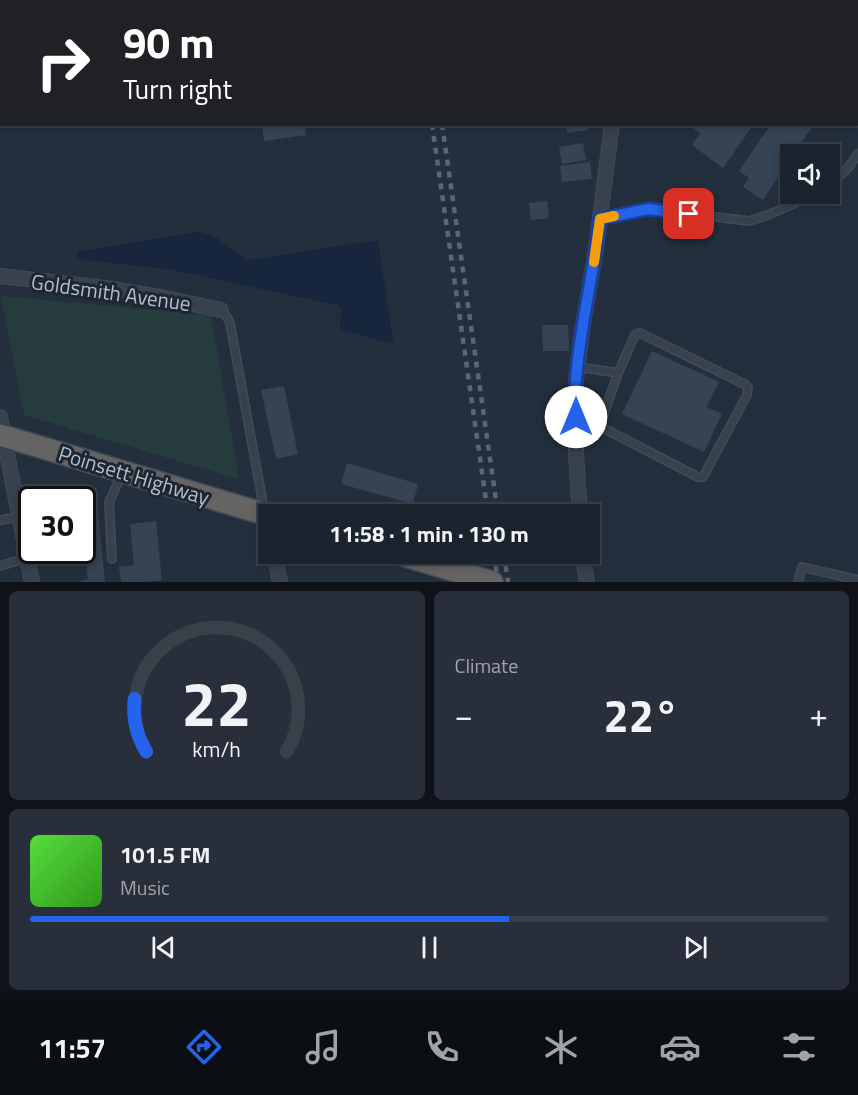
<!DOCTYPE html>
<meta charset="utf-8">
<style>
:root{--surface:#1b232e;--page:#282f3a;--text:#f1f3f6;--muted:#a0a4aa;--line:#39404a;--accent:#2563eb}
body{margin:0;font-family:"Titillium Web",sans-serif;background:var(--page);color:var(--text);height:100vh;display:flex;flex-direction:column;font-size:22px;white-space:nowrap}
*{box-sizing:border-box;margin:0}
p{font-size:20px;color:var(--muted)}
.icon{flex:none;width:33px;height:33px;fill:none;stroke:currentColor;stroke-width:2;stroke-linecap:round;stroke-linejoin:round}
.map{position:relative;height:582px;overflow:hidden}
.details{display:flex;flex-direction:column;gap:9px;padding:9px;background:#0f1319;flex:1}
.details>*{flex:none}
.banner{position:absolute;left:0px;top:0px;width:858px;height:126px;box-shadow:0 3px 9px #0003,0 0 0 2px var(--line);background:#202124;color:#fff;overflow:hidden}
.buttons{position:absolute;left:780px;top:144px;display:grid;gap:12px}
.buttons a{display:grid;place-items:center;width:60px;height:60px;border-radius:0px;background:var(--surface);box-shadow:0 3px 9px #0003,0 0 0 2px var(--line);font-size:30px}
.speed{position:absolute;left:18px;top:486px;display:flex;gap:12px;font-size:30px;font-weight:700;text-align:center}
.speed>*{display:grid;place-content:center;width:78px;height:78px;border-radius:50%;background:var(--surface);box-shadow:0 3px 9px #0003,0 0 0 2px var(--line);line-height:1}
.speed .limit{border:3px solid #111;border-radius:9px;background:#fff;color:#111}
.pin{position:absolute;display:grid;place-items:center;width:51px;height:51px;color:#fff;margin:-26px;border-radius:12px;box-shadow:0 3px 9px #0006}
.me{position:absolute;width:66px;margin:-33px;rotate:0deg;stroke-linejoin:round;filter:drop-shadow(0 0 4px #0008)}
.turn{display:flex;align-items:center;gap:21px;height:126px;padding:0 24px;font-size:27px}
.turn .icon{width:78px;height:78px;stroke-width:2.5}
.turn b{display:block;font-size:42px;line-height:51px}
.big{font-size:45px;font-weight:700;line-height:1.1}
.details .widget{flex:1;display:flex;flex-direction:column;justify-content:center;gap:9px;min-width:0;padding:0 21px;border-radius:9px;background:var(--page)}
.details .dial{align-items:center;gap:0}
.dial svg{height:156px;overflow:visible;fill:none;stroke:var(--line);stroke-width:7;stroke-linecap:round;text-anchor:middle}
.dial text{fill:var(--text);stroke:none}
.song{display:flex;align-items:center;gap:18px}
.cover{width:72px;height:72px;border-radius:9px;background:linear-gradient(135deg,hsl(110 70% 55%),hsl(110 70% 35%))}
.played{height:6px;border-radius:3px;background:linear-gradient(90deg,var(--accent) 60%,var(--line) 60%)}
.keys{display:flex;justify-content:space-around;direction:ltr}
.heat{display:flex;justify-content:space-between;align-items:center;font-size:33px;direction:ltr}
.details .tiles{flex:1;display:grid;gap:9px;grid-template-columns:1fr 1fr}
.widget:last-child{grid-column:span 2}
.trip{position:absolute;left:258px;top:504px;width:342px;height:60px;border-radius:0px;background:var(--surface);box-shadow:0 3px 9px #0003,0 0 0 2px var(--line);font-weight:700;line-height:60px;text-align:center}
.tabs{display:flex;height:96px;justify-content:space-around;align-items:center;background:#0b0e12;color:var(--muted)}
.tabs .icon{width:42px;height:42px}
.tabs .on{color:var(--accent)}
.tabs b{font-size:27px;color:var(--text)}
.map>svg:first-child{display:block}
</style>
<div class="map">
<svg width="858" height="582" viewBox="0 0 858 582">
<rect width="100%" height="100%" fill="#242f3e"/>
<polygon fill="#263c3f" points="1,296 211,315 239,479 24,415"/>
<polygon fill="#17263c" points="200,232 214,236 248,260 378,240 393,341 390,344 340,329 341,308 336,304 322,302 173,270 86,260 76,257 79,251"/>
<g fill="#364354">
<polygon points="262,124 305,124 306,135 264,141"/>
<polygon points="566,124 588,124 589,130 567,133"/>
<polygon points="687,124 754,124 723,168 692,145 700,133"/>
<polygon points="771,124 814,124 794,154 790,154 790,159 763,200 743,187 749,178 739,171"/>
<polygon points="583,143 586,160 562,164 559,147"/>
<polygon points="590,162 592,179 562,182 560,166"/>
<polygon points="547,201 549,218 531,220 529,203"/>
<polygon points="542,325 568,325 569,351 543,351"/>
<polygon points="652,351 719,382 706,407 722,414 704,452 622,414"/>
<polygon points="284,386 298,454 276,459 261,390"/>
<polygon points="347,463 418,484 413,504 341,484"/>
<polygon points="82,509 98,514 105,582 77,582 88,579 84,544 82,545"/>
<polygon points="156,521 162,580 144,582 121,582 119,567 134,565 130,524"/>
</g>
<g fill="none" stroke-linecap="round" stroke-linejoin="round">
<g stroke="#414a57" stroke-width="10">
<g id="service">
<polyline points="851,0 854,2"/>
<polyline points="830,185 848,168 858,154"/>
<polyline points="600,219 648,209 749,221 768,215 816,194"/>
<polyline points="221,310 227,317 230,323 264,509"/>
<polyline points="578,367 618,373 635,335 640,333 746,385 748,388 747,395 703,477 698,477 603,428 601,422 618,373"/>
<polyline points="0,520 19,517"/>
<polyline points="112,559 109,502 122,474"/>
<polyline points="0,566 27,558"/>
<polyline points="798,582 802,567 858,580"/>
</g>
</g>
<g stroke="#414a57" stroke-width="16">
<g id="minor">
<polyline points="617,0 617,2"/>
<polyline points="0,276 105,288 160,297 221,310"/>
<polyline points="0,417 32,582"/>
<polyline points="580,514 576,453 576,380 582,330 596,249 612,124"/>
<polyline points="274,554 280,582"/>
<polyline points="582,554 587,582"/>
</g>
</g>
<g stroke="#434c59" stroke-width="24">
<g id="trunk">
<polyline points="0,435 268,515"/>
<polyline points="399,554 492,582"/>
</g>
</g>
<use href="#service" stroke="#38414e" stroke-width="7"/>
<use href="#minor" stroke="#38414e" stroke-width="14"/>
<use href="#trunk" stroke="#656462" stroke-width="21"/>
<g stroke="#5a6575" stroke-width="4.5" stroke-dasharray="6 6" stroke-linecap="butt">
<polyline points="414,0 414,2"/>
<polyline points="424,0 424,2"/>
<polyline points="432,124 488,514"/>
<polyline points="442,124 498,514"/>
<polyline points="494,554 498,582"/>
<polyline points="504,554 508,582"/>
</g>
</g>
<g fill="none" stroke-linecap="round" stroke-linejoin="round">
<g stroke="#184099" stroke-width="15">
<path id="route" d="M576,417C576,404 575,392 576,379C580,325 594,272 600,219L648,209L689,214"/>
</g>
<use href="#route" stroke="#2563eb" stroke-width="10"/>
<polyline stroke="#f59e0b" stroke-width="10" points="594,262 600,219 614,216"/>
</g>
<g text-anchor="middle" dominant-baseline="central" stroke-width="6" stroke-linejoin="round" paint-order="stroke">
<g font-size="21" fill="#b4bcc9" stroke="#1d2633">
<text transform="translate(111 292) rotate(8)">Goldsmith Avenue</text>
<text transform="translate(134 475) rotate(17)">Poinsett Highway</text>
</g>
</g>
</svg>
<div class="buttons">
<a><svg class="icon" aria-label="sound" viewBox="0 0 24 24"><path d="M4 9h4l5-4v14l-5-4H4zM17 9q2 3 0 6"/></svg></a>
</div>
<div class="speed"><div class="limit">30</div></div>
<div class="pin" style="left:689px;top:214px;background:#d93025"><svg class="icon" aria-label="arrive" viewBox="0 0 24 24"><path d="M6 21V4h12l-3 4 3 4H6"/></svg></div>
<svg class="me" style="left:576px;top:417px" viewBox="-20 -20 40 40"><circle r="19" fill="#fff"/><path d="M0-13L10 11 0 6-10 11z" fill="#2563eb"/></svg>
<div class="trip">11:58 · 1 min · 130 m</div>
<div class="banner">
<div class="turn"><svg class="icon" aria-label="right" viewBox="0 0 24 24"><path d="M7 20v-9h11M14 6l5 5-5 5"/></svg><div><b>90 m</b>Turn right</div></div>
</div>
</div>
<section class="details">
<div class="tiles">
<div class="widget dial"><svg viewBox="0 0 100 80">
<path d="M14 69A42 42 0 1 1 86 69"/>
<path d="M14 69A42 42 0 0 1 8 42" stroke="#2563eb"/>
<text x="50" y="56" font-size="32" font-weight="700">22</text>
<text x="50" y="72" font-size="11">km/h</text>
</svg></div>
<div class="widget"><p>Climate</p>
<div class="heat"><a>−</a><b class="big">22°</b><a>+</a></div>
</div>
<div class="widget">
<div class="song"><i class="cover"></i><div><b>101.5 FM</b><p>Music</p></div></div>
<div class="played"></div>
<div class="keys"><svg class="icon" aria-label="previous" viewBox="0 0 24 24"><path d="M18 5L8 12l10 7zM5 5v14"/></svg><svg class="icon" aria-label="pause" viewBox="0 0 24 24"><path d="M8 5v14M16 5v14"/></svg><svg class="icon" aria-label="next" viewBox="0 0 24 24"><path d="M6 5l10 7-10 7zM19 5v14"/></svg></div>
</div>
</div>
</section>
<nav class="tabs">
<b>11:57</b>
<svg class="icon on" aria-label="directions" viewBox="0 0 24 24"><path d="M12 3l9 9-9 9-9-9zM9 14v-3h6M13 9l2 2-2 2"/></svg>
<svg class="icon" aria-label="music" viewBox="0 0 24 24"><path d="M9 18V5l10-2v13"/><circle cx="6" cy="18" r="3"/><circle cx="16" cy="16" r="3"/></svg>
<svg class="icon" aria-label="phone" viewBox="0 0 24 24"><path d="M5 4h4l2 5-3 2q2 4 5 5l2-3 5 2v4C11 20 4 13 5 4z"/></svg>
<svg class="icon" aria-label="climate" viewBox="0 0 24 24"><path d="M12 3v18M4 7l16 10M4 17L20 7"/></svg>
<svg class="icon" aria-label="car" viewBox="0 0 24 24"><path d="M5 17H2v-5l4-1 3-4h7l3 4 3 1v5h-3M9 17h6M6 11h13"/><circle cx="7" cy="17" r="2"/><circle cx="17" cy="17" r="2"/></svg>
<svg class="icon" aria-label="filters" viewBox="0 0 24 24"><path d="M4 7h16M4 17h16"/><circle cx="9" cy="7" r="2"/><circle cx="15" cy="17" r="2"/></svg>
</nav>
